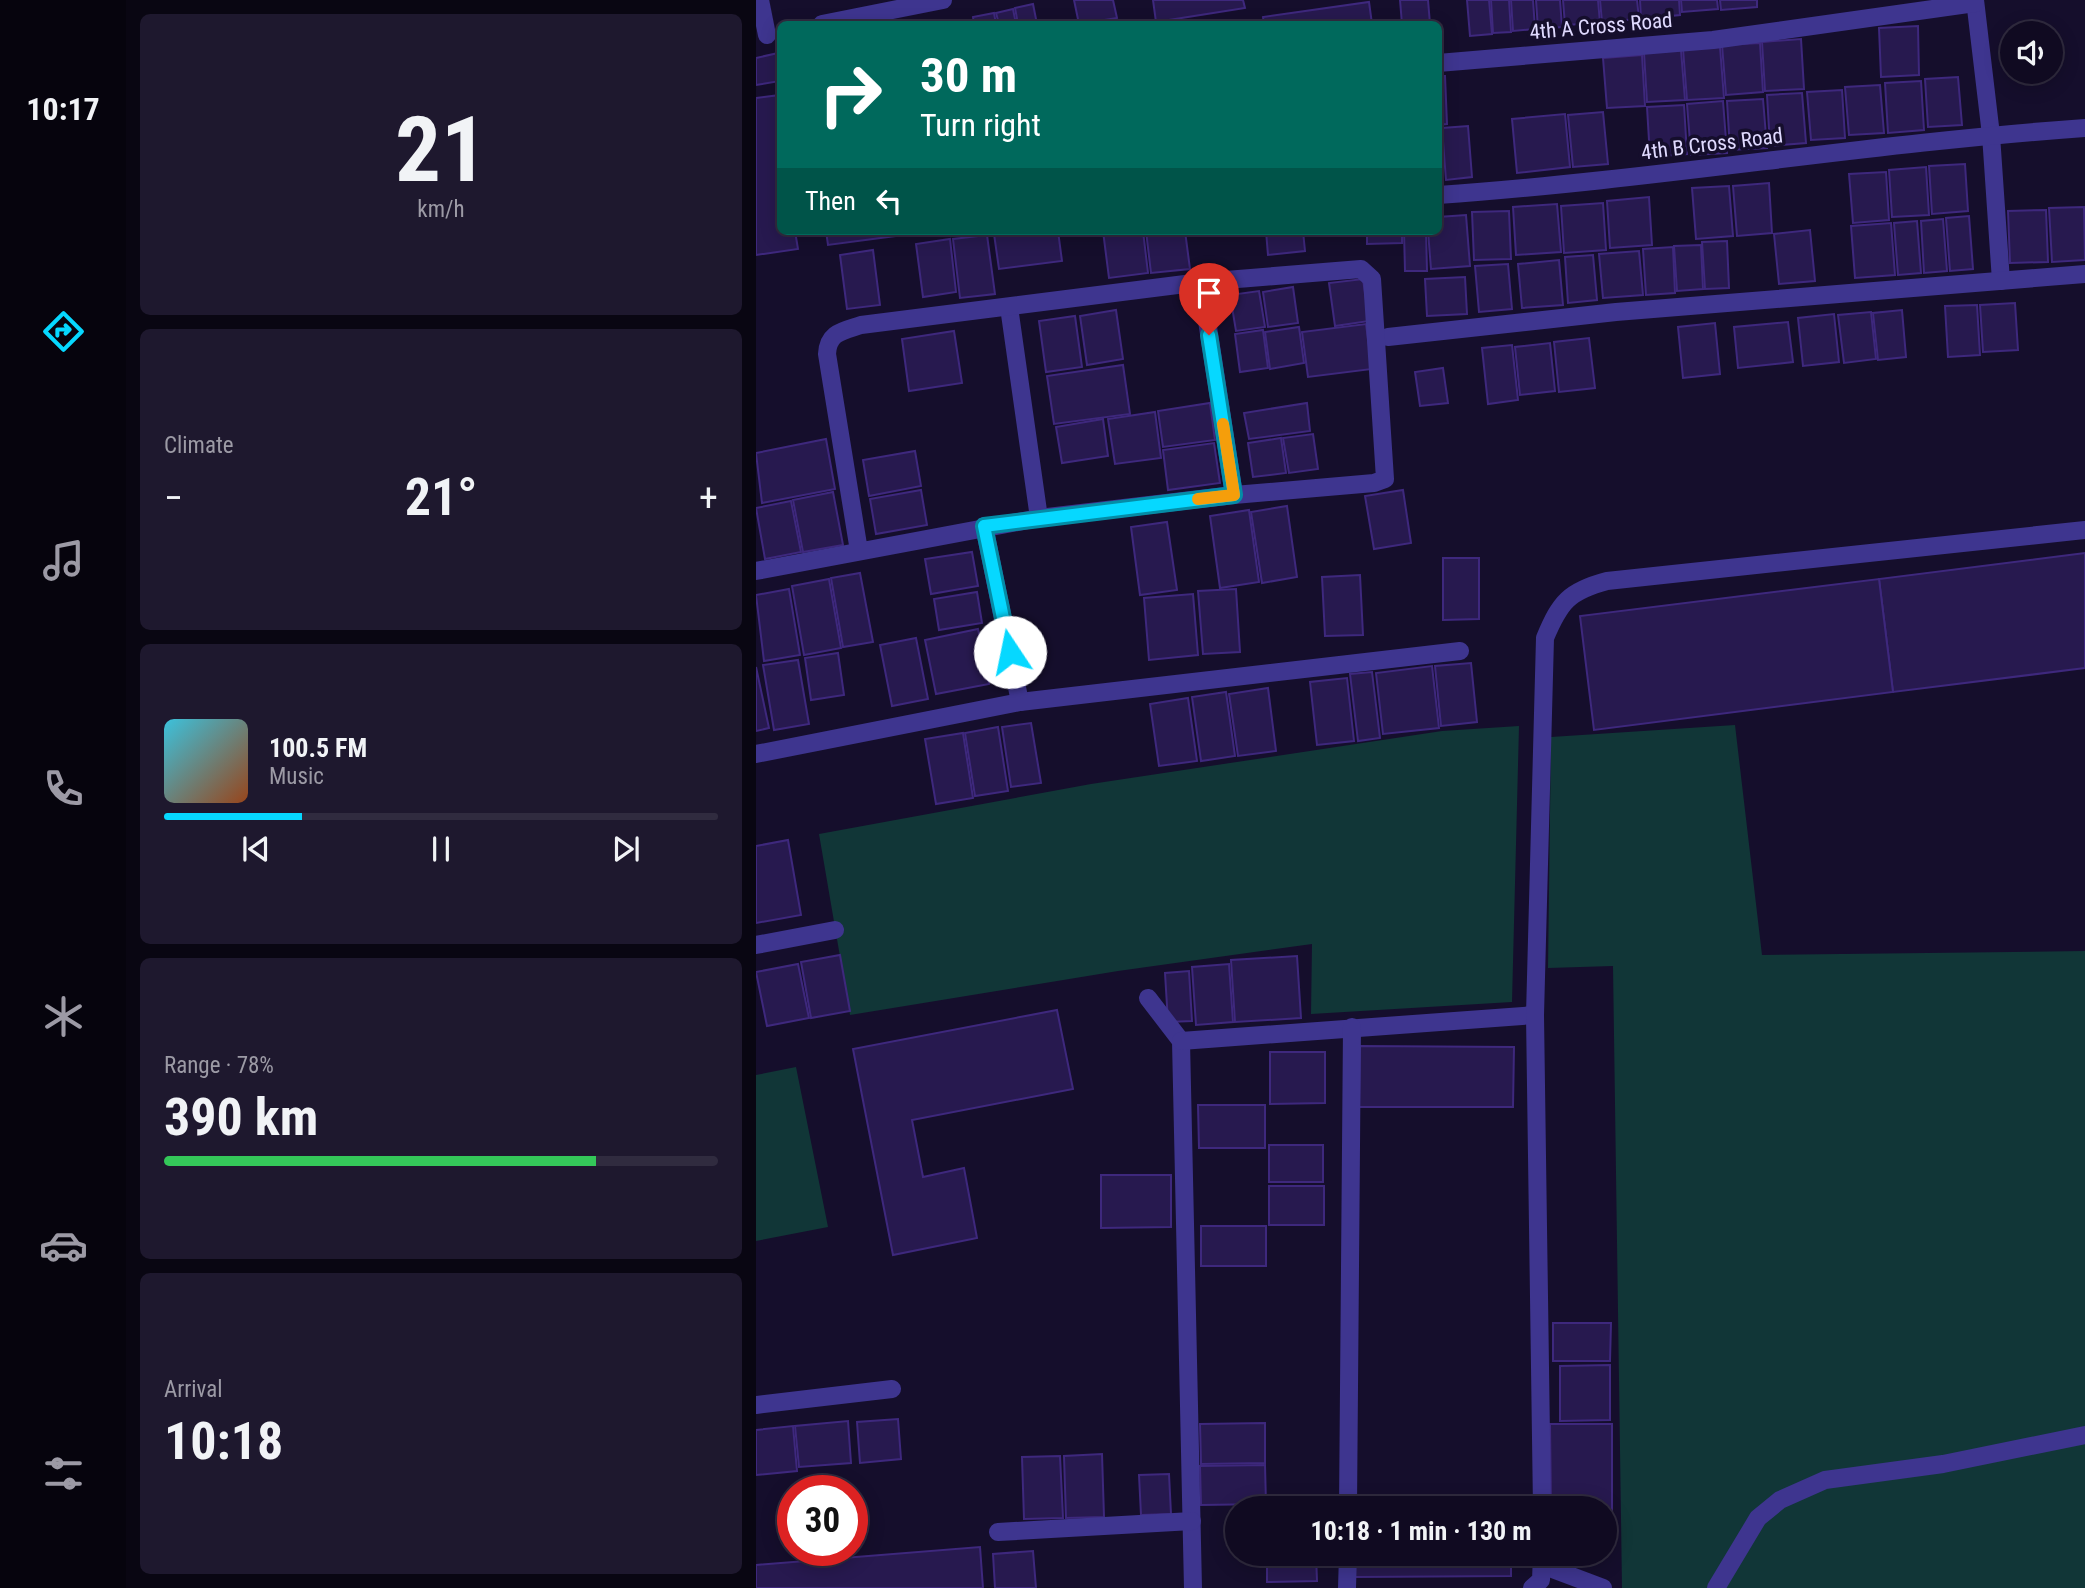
<!DOCTYPE html>
<meta charset="utf-8">
<style>
:root{--surface:#100a21;--page:#1e182e;--text:#f1f3f6;--muted:#9c9aa5;--line:#302b3f;--accent:#06d8ff}
body{margin:0;font-family:"Roboto Condensed",sans-serif;background:var(--page);color:var(--text);height:100vh;display:flex;flex-direction:column;font-size:26px;white-space:nowrap}
*{box-sizing:border-box;margin:0}
p{font-size:23px;color:var(--muted)}
.icon{flex:none;width:38px;height:38px;fill:none;stroke:currentColor;stroke-width:2;stroke-linecap:round;stroke-linejoin:round}
.map{position:relative;flex:1;overflow:hidden}
.panel{display:flex;flex-direction:column;gap:14px;padding:14px;background:#090612;width:630px}
.panel>*{flex:none}
.hud{position:absolute;left:21px;top:21px;width:665px;height:214px;border-radius:10px;box-shadow:0 4px 18px #0003,0 0 0 2px var(--line);background:#00695c;color:#fff;overflow:hidden}
.controls{position:absolute;left:1244px;top:21px;display:grid;gap:14px}
.controls a{display:grid;place-items:center;width:63px;height:63px;border-radius:50%;background:var(--surface);box-shadow:0 4px 18px #0003,0 0 0 2px var(--line);font-size:35px}
.speed{position:absolute;left:21px;top:1475px;display:flex;gap:14px;font-size:35px;font-weight:700;text-align:center}
.speed>*{display:grid;place-content:center;width:91px;height:91px;border-radius:50%;background:var(--surface);box-shadow:0 4px 18px #0003,0 0 0 2px var(--line);line-height:1}
.speed .limit{border:10px solid #d22;background:#fff;color:#111}
.pin{position:absolute;display:grid;place-items:center;width:60px;height:60px;color:#fff;margin:-72px -30px;border-radius:50% 50% 50% 0;rotate:-45deg;box-shadow:0 0 7px #0007}
.pin .icon{rotate:45deg}
.me{position:absolute;width:77px;margin:-38px;rotate:349deg;stroke-linejoin:round;filter:drop-shadow(0 0 5px #0008)}
.turn{display:flex;align-items:center;gap:24px;height:147px;padding:0 28px;font-size:32px}
.turn .icon{width:91px;height:91px;stroke-width:2.5}
.turn b{display:block;font-size:49px;line-height:60px}
.then{display:flex;align-items:center;height:66px;padding:0 28px;background:#0003;gap:14px;font-size:26px}
.big{font-size:52px;font-weight:700;line-height:1.1}
.panel .tile{flex:1;display:flex;flex-direction:column;justify-content:center;gap:10px;min-width:0;padding:0 24px;border-radius:10px;background:var(--page)}
.panel .dial{align-items:center;gap:0}
.dial b{font-size:91px;line-height:1}
.song{display:flex;align-items:center;gap:21px}
.cover{width:84px;height:84px;border-radius:10px;background:linear-gradient(135deg,hsl(190 70% 55%),hsl(20 70% 35%))}
.played{height:7px;border-radius:4px;background:linear-gradient(90deg,var(--accent) 25%,var(--line) 25%)}
.keys{display:flex;justify-content:space-around;direction:ltr}
.heat{display:flex;justify-content:space-between;align-items:center;font-size:38px;direction:ltr}
.charge{height:10px;border-radius:5px;background:linear-gradient(90deg,#34c759 78%,var(--line) 0)}
.trip{position:absolute;left:469px;top:1496px;width:392px;height:70px;border-radius:35px;background:var(--surface);box-shadow:0 4px 18px #0003,0 0 0 2px var(--line);font-weight:700;line-height:70px;text-align:center}
main{display:flex;flex:1;min-height:0}
.tabs{display:flex;flex-direction:column;width:126px;justify-content:space-around;align-items:center;background:#06040d;color:var(--muted)}
.tabs .icon{width:49px;height:49px}
.tabs .active{color:var(--accent)}
.tabs b{font-size:32px;color:var(--text)}
.map>svg:first-child{display:block}
</style>
<main>
<nav class="tabs">
<b>10:17</b>
<svg class="icon active" aria-label="directions" viewBox="0 0 24 24"><path d="M12 3l9 9-9 9-9-9zM9 14v-3h6M13 9l2 2-2 2"/></svg>
<svg class="icon" aria-label="music" viewBox="0 0 24 24"><path d="M9 18V5l10-2v13"/><circle cx="6" cy="18" r="3"/><circle cx="16" cy="16" r="3"/></svg>
<svg class="icon" aria-label="phone" viewBox="0 0 24 24"><path d="M5 4h4l2 5-3 2q2 4 5 5l2-3 5 2v4C11 20 4 13 5 4z"/></svg>
<svg class="icon" aria-label="climate" viewBox="0 0 24 24"><path d="M12 3v18M4 7l16 10M4 17L20 7"/></svg>
<svg class="icon" aria-label="car" viewBox="0 0 24 24"><path d="M5 17H2v-5l4-1 3-4h7l3 4 3 1v5h-3M9 17h6M6 11h13"/><circle cx="7" cy="17" r="2"/><circle cx="17" cy="17" r="2"/></svg>
<svg class="icon" aria-label="filters" viewBox="0 0 24 24"><path d="M4 7h16M4 17h16"/><circle cx="9" cy="7" r="2"/><circle cx="15" cy="17" r="2"/></svg>
</nav>
<section class="panel">
<div class="tile dial"><b>21</b><p>km/h</p></div>
<div class="tile"><p>Climate</p>
<div class="heat"><a>−</a><b class="big">21°</b><a>+</a></div>
</div>
<div class="tile">
<div class="song"><i class="cover"></i><div><b>100.5 FM</b><p>Music</p></div></div>
<div class="played"></div>
<div class="keys"><svg class="icon" aria-label="previous" viewBox="0 0 24 24"><path d="M18 5L8 12l10 7zM5 5v14"/></svg><svg class="icon" aria-label="pause" viewBox="0 0 24 24"><path d="M8 5v14M16 5v14"/></svg><svg class="icon" aria-label="next" viewBox="0 0 24 24"><path d="M6 5l10 7-10 7zM19 5v14"/></svg></div>
</div>
<div class="tile"><p>Range · 78%</p><b class="big">390 km</b><div class="charge"></div></div>
<div class="tile"><p>Arrival</p><b class="big">10:18</b></div>
</section>
<div class="map">
<svg width="1329" height="1588" viewBox="0 0 1329 1588">
<rect width="100%" height="100%" fill="#150e2c"/>
<g fill="#113637">
<polygon points="979,725 1006,955 1329,951 1329,1588 866,1588 857,966 792,968 795,737"/>
<polygon points="763,726 756,1002 555,1014 556,944 362,971 94,1015 63,834 335,784 686,731"/>
<polygon points="40,1067 72,1227 0,1241 0,1075"/>
</g>
<g fill="#27194f" stroke="#3e287d" stroke-width="2">
<polygon points="318,0 357,0 361,18 323,24"/>
<polygon points="397,0 487,0 489,8 400,22"/>
<polygon points="644,0 672,0 674,24 646,24"/>
<polygon points="711,0 733,0 736,34 714,36"/>
<polygon points="735,0 753,0 755,32 737,33"/>
<polygon points="755,0 777,0 779,29 757,31"/>
<polygon points="780,0 804,0 806,27 782,29"/>
<polygon points="807,0 842,0 844,23 809,25"/>
<polygon points="844,0 881,0 883,19 846,22"/>
<polygon points="884,0 923,0 924,15 885,19"/>
<polygon points="925,0 961,0 962,9 926,12"/>
<polygon points="964,0 1001,0 1001,7 965,10"/>
<polygon points="613,2 616,24 508,24 507,17"/>
<polygon points="277,4 281,24 262,24 259,8"/>
<polygon points="257,9 260,24 243,24 240,13"/>
<polygon points="238,13 240,24 218,24 217,17"/>
<polygon points="1162,26 1163,75 1125,77 1123,28"/>
<polygon points="1045,39 1048,89 1009,91 1006,42"/>
<polygon points="1004,43 1007,92 970,95 966,45"/>
<polygon points="964,47 968,98 931,100 927,49"/>
<polygon points="925,50 929,100 891,102 888,53"/>
<polygon points="22,53 24,81 0,85 0,58"/>
<polygon points="886,55 889,106 851,108 847,58"/>
<polygon points="682,76 689,76 691,124 682,125"/>
<polygon points="1202,77 1206,125 1172,127 1169,79"/>
<polygon points="1165,81 1168,130 1132,133 1129,83"/>
<polygon points="1124,85 1128,133 1093,135 1089,87"/>
<polygon points="1086,90 1089,138 1055,140 1051,92"/>
<polygon points="1046,93 1050,143 1014,146 1011,95"/>
<polygon points="24,95 24,231 39,231 42,249 0,255 0,98"/>
<polygon points="1007,99 1011,148 974,150 971,101"/>
<polygon points="967,101 971,153 935,155 931,104"/>
<polygon points="928,105 931,154 894,157 891,107"/>
<polygon points="847,112 852,164 817,167 812,115"/>
<polygon points="809,114 814,167 761,173 756,119"/>
<polygon points="712,126 716,177 690,180 686,128"/>
<polygon points="1209,164 1212,211 1176,214 1173,166"/>
<polygon points="1170,167 1173,215 1136,217 1133,170"/>
<polygon points="1130,172 1133,220 1097,223 1093,174"/>
<polygon points="1013,183 1016,233 981,236 977,186"/>
<polygon points="973,186 977,236 940,239 936,188"/>
<polygon points="893,197 896,245 854,248 851,201"/>
<polygon points="847,203 850,250 808,253 805,206"/>
<polygon points="801,204 805,252 760,255 757,207"/>
<polygon points="1328,207 1329,260 1296,262 1293,208"/>
<polygon points="1290,210 1292,262 1254,263 1252,211"/>
<polygon points="753,211 755,259 718,260 716,212"/>
<polygon points="710,215 714,266 675,269 672,231 682,231 682,217"/>
<polygon points="1213,216 1217,269 1194,271 1190,218"/>
<polygon points="1187,219 1191,271 1168,273 1165,221"/>
<polygon points="1161,221 1165,273 1142,275 1138,223"/>
<polygon points="1135,223 1139,275 1099,278 1095,226"/>
<polygon points="1054,230 1059,281 1023,284 1018,234"/>
<polygon points="70,231 162,231 162,233 72,245"/>
<polygon points="265,231 302,231 306,261 243,269 238,234"/>
<polygon points="347,231 387,231 392,273 353,278"/>
<polygon points="390,231 429,231 434,269 395,273"/>
<polygon points="510,231 547,231 549,251 512,255"/>
<polygon points="611,231 646,231 646,243 611,244"/>
<polygon points="648,231 670,231 671,271 649,271"/>
<polygon points="231,235 239,294 204,298 197,239"/>
<polygon points="194,239 200,292 167,297 160,244"/>
<polygon points="971,241 973,288 949,289 946,242"/>
<polygon points="945,245 947,289 921,291 918,246"/>
<polygon points="917,247 919,293 890,295 887,249"/>
<polygon points="117,250 124,305 91,309 84,255"/>
<polygon points="883,251 887,295 847,298 843,254"/>
<polygon points="837,255 841,300 812,303 809,257"/>
<polygon points="803,260 807,305 766,308 762,264"/>
<polygon points="752,264 756,309 723,312 719,266"/>
<polygon points="709,277 711,314 671,316 669,279"/>
<polygon points="607,279 613,321 579,326 573,283"/>
<polygon points="537,287 542,323 512,327 507,292"/>
<polygon points="503,291 509,327 480,331 474,295"/>
<polygon points="1259,303 1262,350 1227,352 1224,305"/>
<polygon points="1221,305 1224,355 1192,357 1189,306"/>
<polygon points="360,310 367,359 331,365 324,316"/>
<polygon points="1146,310 1150,357 1122,360 1117,313"/>
<polygon points="1115,312 1120,359 1088,363 1082,315"/>
<polygon points="1078,314 1083,362 1047,366 1042,318"/>
<polygon points="319,316 326,367 290,372 283,321"/>
<polygon points="1032,322 1037,362 982,368 978,327"/>
<polygon points="959,323 964,374 927,378 922,327"/>
<polygon points="610,324 616,369 552,377 546,332"/>
<polygon points="543,327 548,363 514,369 509,332"/>
<polygon points="507,330 512,368 484,372 479,334"/>
<polygon points="198,331 206,383 153,391 146,339"/>
<polygon points="833,338 839,388 803,392 798,342"/>
<polygon points="794,343 799,391 764,395 759,347"/>
<polygon points="756,345 762,400 732,404 726,348"/>
<polygon points="367,365 374,414 298,424 291,376"/>
<polygon points="687,368 692,403 664,406 659,372"/>
<polygon points="454,403 459,440 407,447 402,411"/>
<polygon points="551,403 554,431 493,439 488,413"/>
<polygon points="399,412 405,458 359,464 352,419"/>
<polygon points="347,419 352,456 306,463 300,427"/>
<polygon points="557,434 562,469 533,473 527,438"/>
<polygon points="525,438 530,473 497,477 492,443"/>
<polygon points="70,439 79,489 6,503 0,453"/>
<polygon points="458,443 464,483 412,490 407,450"/>
<polygon points="159,451 165,486 113,496 107,460"/>
<polygon points="165,490 171,525 120,534 114,499"/>
<polygon points="647,490 655,543 618,549 609,496"/>
<polygon points="77,492 87,545 47,552 37,500"/>
<polygon points="35,501 45,552 9,559 0,508"/>
<polygon points="531,506 541,577 506,583 495,512"/>
<polygon points="493,510 503,582 464,588 454,516"/>
<polygon points="411,522 421,590 384,595 375,527"/>
<polygon points="216,552 222,586 175,594 169,559"/>
<polygon points="1329,553 1329,668 1137,692 1123,579"/>
<polygon points="687,558 723,558 723,619 687,620"/>
<polygon points="104,573 117,642 87,647 75,578"/>
<polygon points="604,575 607,635 569,636 566,577"/>
<polygon points="73,579 85,648 48,655 36,586"/>
<polygon points="1123,579 1137,692 838,730 824,616"/>
<polygon points="33,589 44,655 8,661 0,595"/>
<polygon points="480,589 484,652 447,654 442,591"/>
<polygon points="221,592 226,623 183,630 178,599"/>
<polygon points="437,594 442,655 393,660 388,598"/>
<polygon points="222,629 233,684 180,694 169,640"/>
<polygon points="160,638 172,699 136,706 124,645"/>
<polygon points="82,653 88,695 55,700 49,658"/>
<polygon points="42,660 53,724 18,730 7,665"/>
<polygon points="715,663 721,722 685,726 679,666"/>
<polygon points="676,666 683,728 627,734 620,673"/>
<polygon points="0,667 13,728 0,731"/>
<polygon points="616,672 624,738 602,741 594,674"/>
<polygon points="591,678 598,741 561,745 554,682"/>
<polygon points="512,688 520,751 482,756 473,694"/>
<polygon points="470,692 479,756 445,761 436,697"/>
<polygon points="432,698 441,761 403,766 394,704"/>
<polygon points="275,723 285,783 255,787 246,727"/>
<polygon points="242,727 252,791 219,796 209,733"/>
<polygon points="207,733 217,798 180,804 169,739"/>
<polygon points="32,840 45,915 0,923 0,846"/>
<polygon points="84,955 94,1011 55,1018 45,962"/>
<polygon points="541,956 545,1018 479,1022 475,960"/>
<polygon points="42,964 53,1018 11,1026 0,972"/>
<polygon points="473,964 477,1022 440,1025 436,967"/>
<polygon points="433,971 436,1021 412,1022 409,973"/>
<polygon points="301,1010 317,1089 156,1120 167,1177 208,1168 221,1238 137,1255 97,1049"/>
<polygon points="604,1046 758,1047 757,1107 603,1107"/>
<polygon points="514,1052 569,1052 569,1103 514,1104"/>
<polygon points="442,1105 509,1105 509,1148 443,1148"/>
<rect x="513" y="1145" width="54" height="37"/>
<polygon points="345,1175 415,1175 415,1227 345,1228"/>
<rect x="513" y="1186" width="55" height="39"/>
<rect x="445" y="1226" width="65" height="40"/>
<polygon points="797,1323 855,1323 854,1361 797,1361"/>
<polygon points="854,1365 854,1420 804,1421 804,1366"/>
<polygon points="142,1419 145,1459 104,1463 101,1422"/>
<polygon points="92,1421 95,1463 43,1467 39,1426"/>
<polygon points="509,1423 509,1463 445,1464 444,1424"/>
<polygon points="794,1424 856,1424 856,1539 849,1539 849,1508 795,1508"/>
<polygon points="37,1426 41,1471 0,1475 0,1430"/>
<polygon points="346,1454 348,1517 310,1518 308,1456"/>
<polygon points="304,1456 307,1518 268,1519 266,1457"/>
<polygon points="509,1465 510,1504 445,1505 444,1466"/>
<polygon points="413,1474 415,1514 385,1515 383,1475"/>
<polygon points="224,1547 227,1588 0,1588 0,1565"/>
<polygon points="277,1551 280,1588 239,1588 237,1554"/>
<polygon points="511,1554 560,1554 561,1581 511,1582"/>
<polygon points="599,1554 755,1554 755,1576 599,1577"/>
</g>
<g fill="none" stroke-linecap="round" stroke-linejoin="round">
<g stroke="#3e358f" stroke-width="18">
<polyline points="4,0 11,35"/>
<polyline points="1219,0 1235,135 1245,281"/>
<polyline points="66,24 187,0"/>
<polyline points="682,63 957,40 1219,3"/>
<path d="M682,195C899,180 1113,143 1329,128"/>
<polyline points="445,282 478,495"/>
<polyline points="253,307 283,518"/>
<polyline points="632,337 860,312 1329,274"/>
<polyline points="228,526 264,702"/>
<path d="M0,571L283,518L478,495L618,483L629,479L616,279L605,269L445,282L105,325C87,331 72,332 71,354L103,551"/>
<polyline points="0,754 264,702 704,651"/>
<polyline points="0,945 79,930"/>
<polyline points="392,998 425,1041 437,1588"/>
<polyline points="425,1041 779,1015"/>
<polyline points="0,1405 136,1389"/>
<polyline points="592,1508 596,1027"/>
<path d="M786,1508L779,1015L789,638C804,602 813,591 851,581L1329,530"/>
<polyline points="242,1532 436,1521"/>
<polyline points="786,1565 847,1588"/>
<polyline points="591,1588 592,1554"/>
<polyline points="776,1588 785,1580 786,1554"/>
<polyline points="960,1588 1002,1518 1024,1500 1069,1480 1187,1464 1329,1435"/>
</g>
</g>
<g fill="none" stroke-linecap="round" stroke-linejoin="round">
<g stroke="#048ca6" stroke-width="18">
<polyline id="route" points="254,652 228,526 478,495 453,335"/>
</g>
<use href="#route" stroke="#06d8ff" stroke-width="12"/>
<polyline stroke="#f59e0b" stroke-width="12" points="442,499 478,495 467,424"/>
</g>
<g text-anchor="middle" dominant-baseline="central" stroke-width="7" stroke-linejoin="round" paint-order="stroke">
<g font-size="21" fill="#e0daff" stroke="#150e2c">
<text transform="translate(845 26) rotate(-5)">4th A Cross Road</text>
<text transform="translate(956 144) rotate(-7)">4th B Cross Road</text>
</g>
</g>
</svg>
<div class="controls">
<a><svg class="icon" aria-label="sound" viewBox="0 0 24 24"><path d="M4 9h4l5-4v14l-5-4H4zM17 9q2 3 0 6"/></svg></a>
</div>
<div class="speed"><div class="limit">30</div></div>
<div class="pin" style="left:453px;top:335px;background:#d93025"><svg class="icon" aria-label="arrive" viewBox="0 0 24 24"><path d="M6 21V4h12l-3 4 3 4H6"/></svg></div>
<svg class="me" style="left:254px;top:652px" viewBox="-20 -20 40 40"><circle r="19" fill="#fff"/><path d="M0-13L10 11 0 6-10 11z" fill="#06d8ff"/></svg>
<div class="trip">10:18 · 1 min · 130 m</div>
<div class="hud">
<div class="turn"><svg class="icon" aria-label="right" viewBox="0 0 24 24"><path d="M7 20v-9h11M14 6l5 5-5 5"/></svg><div><b>30 m</b>Turn right</div></div>
<div class="then">Then<svg class="icon" aria-label="left" viewBox="0 0 24 24"><path d="M17 20v-9H6M10 6l-5 5 5 5"/></svg></div>
</div>
</div>
</main>
